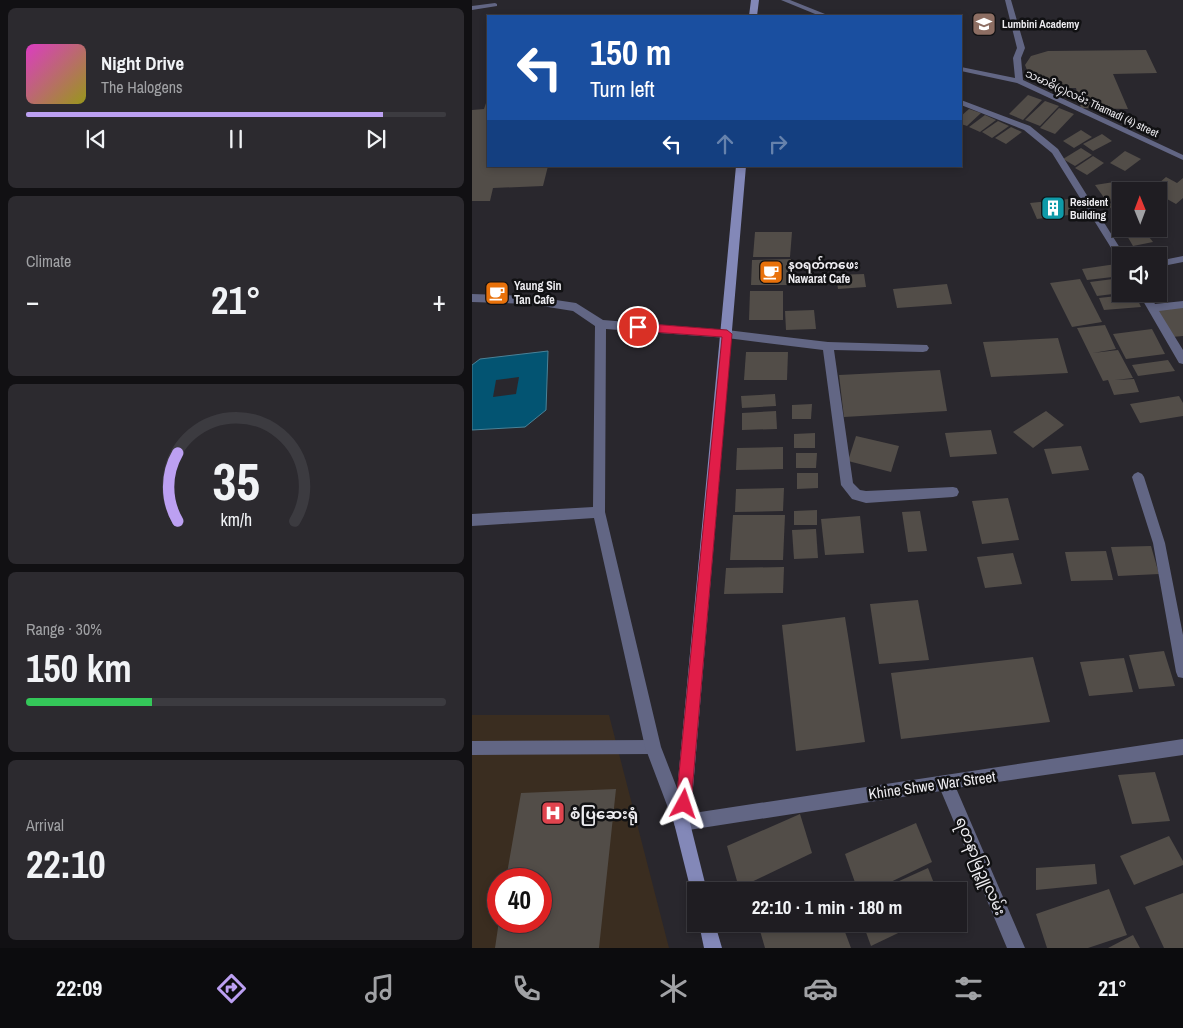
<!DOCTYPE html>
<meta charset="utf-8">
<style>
:root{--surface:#1f1d22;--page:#2c2a2f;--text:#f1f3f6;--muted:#a1a2a5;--line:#3c3b40;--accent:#bca0f2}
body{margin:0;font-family:"Archivo Narrow","Noto Sans Myanmar",sans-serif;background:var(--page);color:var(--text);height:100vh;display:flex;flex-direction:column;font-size:19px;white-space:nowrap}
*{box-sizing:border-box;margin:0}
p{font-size:16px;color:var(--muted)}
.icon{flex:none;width:28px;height:28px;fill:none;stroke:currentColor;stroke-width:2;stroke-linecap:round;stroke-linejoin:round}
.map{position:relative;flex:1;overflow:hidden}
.side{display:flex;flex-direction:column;gap:8px;padding:8px;background:#111013;width:472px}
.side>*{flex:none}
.top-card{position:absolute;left:15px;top:15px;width:475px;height:152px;border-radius:0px;box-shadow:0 2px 8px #0003,0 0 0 1px var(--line);background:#1a4fa0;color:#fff;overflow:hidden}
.needle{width:32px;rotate:359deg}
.buttons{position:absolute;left:640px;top:182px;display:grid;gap:10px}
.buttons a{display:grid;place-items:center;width:55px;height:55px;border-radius:0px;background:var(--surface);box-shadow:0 2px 8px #0003,0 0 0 1px var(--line);font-size:25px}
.speed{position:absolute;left:15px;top:868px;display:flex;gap:10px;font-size:25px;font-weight:700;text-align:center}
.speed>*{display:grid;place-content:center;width:65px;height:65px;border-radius:50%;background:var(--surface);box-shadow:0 2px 8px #0003,0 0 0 1px var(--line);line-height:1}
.speed .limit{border:8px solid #d22;background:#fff;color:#111}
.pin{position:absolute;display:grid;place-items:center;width:42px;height:42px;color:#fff;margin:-21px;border:2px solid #fff;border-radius:50%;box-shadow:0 1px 5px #0007}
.me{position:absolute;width:55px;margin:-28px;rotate:5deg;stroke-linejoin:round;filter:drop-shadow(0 0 4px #0008)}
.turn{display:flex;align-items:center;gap:18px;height:105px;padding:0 20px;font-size:22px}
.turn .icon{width:65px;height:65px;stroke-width:2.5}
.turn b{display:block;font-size:35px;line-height:42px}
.lanes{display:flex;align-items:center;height:48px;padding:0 20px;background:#0003;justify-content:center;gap:25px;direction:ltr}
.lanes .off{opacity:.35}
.big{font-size:38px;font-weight:800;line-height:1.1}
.side .tile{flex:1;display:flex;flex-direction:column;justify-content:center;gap:8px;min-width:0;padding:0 18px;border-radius:8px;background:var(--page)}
.side .dial{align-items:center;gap:0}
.dial svg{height:130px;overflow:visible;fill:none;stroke:var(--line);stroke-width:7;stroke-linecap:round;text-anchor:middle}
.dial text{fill:var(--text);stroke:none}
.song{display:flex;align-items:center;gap:15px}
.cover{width:60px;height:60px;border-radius:8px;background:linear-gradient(135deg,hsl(310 70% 55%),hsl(60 70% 35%))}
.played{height:5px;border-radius:2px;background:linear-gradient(90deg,var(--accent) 85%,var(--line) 85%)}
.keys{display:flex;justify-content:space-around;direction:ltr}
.heat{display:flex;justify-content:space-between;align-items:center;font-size:28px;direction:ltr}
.charge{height:8px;border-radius:4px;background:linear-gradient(90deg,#34c759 30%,var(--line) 0)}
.trip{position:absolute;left:215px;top:882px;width:280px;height:50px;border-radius:0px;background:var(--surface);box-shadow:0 2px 8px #0003,0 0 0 1px var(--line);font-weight:800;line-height:50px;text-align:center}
.menu{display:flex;height:80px;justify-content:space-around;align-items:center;background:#0c0c0e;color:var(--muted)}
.menu .icon{width:35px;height:35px}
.menu .current{color:var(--accent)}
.menu b{font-size:22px;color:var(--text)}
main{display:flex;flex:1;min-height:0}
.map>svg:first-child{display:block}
</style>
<main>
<section class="side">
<div class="tile">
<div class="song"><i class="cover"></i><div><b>Night Drive</b><p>The Halogens</p></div></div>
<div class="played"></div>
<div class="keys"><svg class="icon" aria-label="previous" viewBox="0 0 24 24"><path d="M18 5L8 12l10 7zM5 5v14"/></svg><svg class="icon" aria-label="pause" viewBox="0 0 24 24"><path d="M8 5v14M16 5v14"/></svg><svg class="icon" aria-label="next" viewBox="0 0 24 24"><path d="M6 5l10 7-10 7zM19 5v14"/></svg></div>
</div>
<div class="tile"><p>Climate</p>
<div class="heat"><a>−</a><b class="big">21°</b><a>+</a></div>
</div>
<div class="tile dial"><svg viewBox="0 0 100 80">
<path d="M14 69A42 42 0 1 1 86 69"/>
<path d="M14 69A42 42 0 0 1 14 27" stroke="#bca0f2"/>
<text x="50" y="56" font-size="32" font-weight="700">35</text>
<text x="50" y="72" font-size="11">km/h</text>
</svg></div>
<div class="tile"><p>Range · 30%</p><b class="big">150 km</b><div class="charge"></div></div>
<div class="tile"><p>Arrival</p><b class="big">22:10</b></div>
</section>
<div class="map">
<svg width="711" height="948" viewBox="0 0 711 948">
<rect width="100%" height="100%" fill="#29272d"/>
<path fill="#3a2d20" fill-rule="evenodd" d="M0,715H137L197,948H0ZM26,879H69V921H26Z"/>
<polygon fill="#035472" stroke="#4a8298" points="76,351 74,410 53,427 0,430 0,365 8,359"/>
<polygon fill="#29272d" points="47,377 44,394 21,397 24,380"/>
<g fill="#524d48">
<polygon points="674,50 685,73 641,74 656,109 609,108 604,88 590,88 589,85 570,82 557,75 553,65 559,56 576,51"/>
<polygon points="556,95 570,100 551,120 537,114"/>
<polygon points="16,97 16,166 76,166 71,186 21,188 18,201 0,201 0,110 12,109"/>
<polygon points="573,101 587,106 568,126 553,120"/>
<polygon points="587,108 602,114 583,134 568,128"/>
<polygon points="497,109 509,113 495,126 489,124 489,116"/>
<polygon points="513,115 524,120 508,132 497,127"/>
<polygon points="526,121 537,126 520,138 510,132"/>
<polygon points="539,127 550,132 534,144 523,138"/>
<polygon points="609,130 620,137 602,148 591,141"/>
<polygon points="630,134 640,141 621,151 611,144"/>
<polygon points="609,148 620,155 603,166 591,159"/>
<polygon points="653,151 669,159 653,171 638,163"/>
<polygon points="621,156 632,163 615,175 603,168"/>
<polygon points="694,177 705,183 711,178 711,198 704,204 686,194 686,191 679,190"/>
<polygon points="642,182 649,191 649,200 635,202 623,185"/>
<polygon points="597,199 605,214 565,219 558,203"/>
<polygon points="649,202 649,212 642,213 636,204"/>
<polygon points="651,229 673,229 675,232 660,235 674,233 681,242 661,246"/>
<polygon points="283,232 320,232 318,257 281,257"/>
<polygon points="319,259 319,285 279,285 280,260"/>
<polygon points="644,264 649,276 615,280 610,269"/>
<polygon points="392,274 394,287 366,289 364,275"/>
<polygon points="649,278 649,293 625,296 618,282"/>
<polygon points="608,279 630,322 600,327 578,283"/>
<polygon points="475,284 480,304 425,308 421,289"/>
<polygon points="278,291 311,291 311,320 277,320"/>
<polygon points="663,294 669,307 632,310 627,298"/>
<polygon points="711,306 711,336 700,337 685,309"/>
<polygon points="342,310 344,329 314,330 313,311"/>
<polygon points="633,325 644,349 621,353 646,350 661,378 643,380 662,379 667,392 642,395 636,380 631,381 605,328"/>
<polygon points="680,329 693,354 654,359 641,334"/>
<polygon points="586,338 596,373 519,377 511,342"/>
<polygon points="274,352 316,352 315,380 272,380"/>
<polygon points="696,360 703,371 666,376 660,365"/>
<polygon points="468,370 475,411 372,417 367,375"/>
<polygon points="303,394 304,406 270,408 269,396"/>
<polygon points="707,396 711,403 711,416 668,423 658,404"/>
<polygon points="340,404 339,419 320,419 320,405"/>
<polygon points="304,411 305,429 270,430 270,413"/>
<polygon points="574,411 592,425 561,448 541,432"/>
<polygon points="519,430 525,454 478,457 473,433"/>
<polygon points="343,433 343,448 322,448 322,434"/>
<polygon points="384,436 427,446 419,472 376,461"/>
<polygon points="609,446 617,470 580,474 572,449"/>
<polygon points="311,447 311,469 264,470 265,448"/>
<polygon points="324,453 345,453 344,468 324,468"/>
<polygon points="325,473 346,473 346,488 325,489"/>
<polygon points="312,488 311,511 263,512 264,489"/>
<polygon points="536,498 547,540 510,544 500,501"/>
<polygon points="345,510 345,525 322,525 322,511"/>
<polygon points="448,511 455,551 436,552 430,512"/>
<polygon points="261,515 313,515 311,560 258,560"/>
<polygon points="388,516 392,553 353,555 349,519"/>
<polygon points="344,529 346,558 322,559 320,530"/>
<polygon points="679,546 687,574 646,576 639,547"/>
<polygon points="634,551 641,580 599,581 593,552"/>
<polygon points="541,553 550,584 513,588 505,557"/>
<polygon points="312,567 311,593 252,594 254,568"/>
<polygon points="446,600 457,660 407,664 398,604"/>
<polygon points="373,617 393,742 324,751 310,625"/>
<polygon points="692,651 703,686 667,689 657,655"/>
<polygon points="561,657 578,722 429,739 419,673"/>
<polygon points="652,658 661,692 617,696 608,662"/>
<polygon points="683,772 698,821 660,824 646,775"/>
<polygon points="144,789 127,948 23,948 27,921 69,921 69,879 34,879 49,793"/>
<polygon points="328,814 340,853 267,888 255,846"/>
<polygon points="444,823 460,862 400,891 386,891 373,854"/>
<polygon points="697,836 711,861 711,865 662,885 648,856"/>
<polygon points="623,864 625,884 564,890 564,868"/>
<polygon points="456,868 465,891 405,891"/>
<polygon points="637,889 655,935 616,948 575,948 564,914"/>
<polygon points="711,893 711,948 692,948 673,907"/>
<polygon points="286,924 370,924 379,948 293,948"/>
<polygon points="391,924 445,924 399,946"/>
<polygon points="661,935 668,948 636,948"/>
</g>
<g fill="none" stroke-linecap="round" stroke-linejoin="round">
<g fill="#626684" fill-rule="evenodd">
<polygon points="309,0 318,0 358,16 348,16"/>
<polygon points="533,0 539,0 553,48 549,58 551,80 711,155 711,160 545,83 489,71 489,67 543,78 541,58 545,48"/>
<polygon points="23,3 25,4 25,6 0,10 0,6"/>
<polygon points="489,100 558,126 586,149 653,256 649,256 649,260 646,259 580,153 552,130 489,105"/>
<polygon points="711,256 711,262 686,267 686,261"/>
<polygon points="667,294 677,294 683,304 711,301 711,308 687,311 711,350 711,364 707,363"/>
<polygon points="666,472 670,474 672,477 693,543 711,635 711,678 706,677 704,672 681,543 660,477 662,474"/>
<polygon points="181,740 186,742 188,747 186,752 181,754 0,755 0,741"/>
</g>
<polygon fill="#626684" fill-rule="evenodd" points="0,294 57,296 104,303 131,320 255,330 356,342 455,345 457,348 455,351 451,352 362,350 381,483 388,490 394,491 481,487 485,488 487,492 485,496 481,497 394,503 380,499 369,485 351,350 255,338 134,329 133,512 189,747 215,814 711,739 711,755 484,788 553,948 535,948 469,791 210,831 204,829 173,747 122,518 0,526 0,514 121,507 123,326 101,311 57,304 0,302"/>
<g fill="#8388b8" fill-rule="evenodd">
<polygon points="279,0 287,0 285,16 277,16"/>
<polygon points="264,166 274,166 218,823 235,891 224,891 224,898 221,897 219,891 202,823"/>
<polygon points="227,924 243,924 250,948 232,948"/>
</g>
</g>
<polygon fill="#e11d48" stroke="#92132f" points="166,323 255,330 260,334 219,804 217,809 212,811 206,809 204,804 250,337 166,331 161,327"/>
<defs>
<g id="school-square" transform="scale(1.25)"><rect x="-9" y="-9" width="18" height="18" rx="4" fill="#8d6e63" stroke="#111113"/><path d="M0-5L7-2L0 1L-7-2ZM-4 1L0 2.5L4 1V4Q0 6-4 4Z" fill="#fff"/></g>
<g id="building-square" transform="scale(1.25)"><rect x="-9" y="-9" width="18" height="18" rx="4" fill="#0f9aa8" stroke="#111113"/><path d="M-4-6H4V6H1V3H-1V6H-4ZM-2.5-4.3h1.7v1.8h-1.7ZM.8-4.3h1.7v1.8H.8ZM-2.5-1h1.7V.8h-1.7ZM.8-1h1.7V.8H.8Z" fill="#fff"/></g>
<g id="cafe-square" transform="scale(1.25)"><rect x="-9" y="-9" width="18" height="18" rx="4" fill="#e8710a" stroke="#111113"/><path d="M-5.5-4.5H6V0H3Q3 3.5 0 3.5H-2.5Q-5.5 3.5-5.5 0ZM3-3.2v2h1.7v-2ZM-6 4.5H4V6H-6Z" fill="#fff"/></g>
<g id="hospital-square" transform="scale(1.25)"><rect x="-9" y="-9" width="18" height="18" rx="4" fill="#e0444e" stroke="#111113"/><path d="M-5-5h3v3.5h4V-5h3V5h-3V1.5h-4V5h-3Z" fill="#fff"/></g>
</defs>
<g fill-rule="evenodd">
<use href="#school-square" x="512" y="24"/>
<use href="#building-square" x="581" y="208"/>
<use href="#cafe-square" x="299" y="272"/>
<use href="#cafe-square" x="25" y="293"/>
<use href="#hospital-square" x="81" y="813"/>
</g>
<g text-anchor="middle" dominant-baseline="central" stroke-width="5" stroke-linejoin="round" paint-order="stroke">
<g font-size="11" font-weight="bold" fill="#eeedf1" stroke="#111113" text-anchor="start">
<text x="530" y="24">Lumbini Academy</text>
<text x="598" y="202">Resident<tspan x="598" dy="13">Building</tspan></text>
</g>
<g font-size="11" fill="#eeedf1" stroke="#111113">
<text transform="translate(620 103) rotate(25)">သမာဓိ(၄)လမ်း Thamadi (4) street</text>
</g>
<g font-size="12" font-weight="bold" fill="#eeedf1" stroke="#111113" text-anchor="start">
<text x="316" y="265">နဝရတ်ကဖေး<tspan x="316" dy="14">Nawarat Cafe</tspan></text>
<text x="42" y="286">Yaung Sin<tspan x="42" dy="14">Tan Cafe</tspan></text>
</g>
<g font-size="15" fill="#eeedf1" stroke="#111113">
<text transform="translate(460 785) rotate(-8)">Khine Shwe War Street</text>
<text transform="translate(509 866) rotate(67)">ရတနာမြဉ္ဇူလမ်း</text>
</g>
<g font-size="15" font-weight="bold" fill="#eeedf1" stroke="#111113" text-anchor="start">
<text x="98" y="813">စံပြဆေးရုံ</text>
</g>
</g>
</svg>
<div class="buttons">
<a><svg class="needle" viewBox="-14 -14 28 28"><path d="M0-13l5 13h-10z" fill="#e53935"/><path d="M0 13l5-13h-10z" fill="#a1a2a5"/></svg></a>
<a><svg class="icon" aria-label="sound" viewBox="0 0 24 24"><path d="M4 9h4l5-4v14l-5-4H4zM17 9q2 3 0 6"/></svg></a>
</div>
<div class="speed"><div class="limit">40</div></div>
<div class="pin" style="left:166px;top:327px;background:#d93025"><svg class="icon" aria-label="arrive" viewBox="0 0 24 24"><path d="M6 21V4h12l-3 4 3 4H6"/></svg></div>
<svg class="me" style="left:212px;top:804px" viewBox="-20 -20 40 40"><path d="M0-17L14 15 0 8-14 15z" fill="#e11d48" stroke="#fff" stroke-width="4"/></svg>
<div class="trip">22:10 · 1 min · 180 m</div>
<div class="top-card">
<div class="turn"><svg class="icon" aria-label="left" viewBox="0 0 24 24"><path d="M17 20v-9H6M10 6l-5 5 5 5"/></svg><div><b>150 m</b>Turn left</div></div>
<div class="lanes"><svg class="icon" aria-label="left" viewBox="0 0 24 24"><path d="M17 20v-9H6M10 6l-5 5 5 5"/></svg><svg class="icon off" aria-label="ahead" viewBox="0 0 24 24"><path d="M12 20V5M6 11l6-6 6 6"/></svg><svg class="icon off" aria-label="right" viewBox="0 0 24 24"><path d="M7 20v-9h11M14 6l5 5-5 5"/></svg></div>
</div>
</div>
</main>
<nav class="menu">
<b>22:09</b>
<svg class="icon current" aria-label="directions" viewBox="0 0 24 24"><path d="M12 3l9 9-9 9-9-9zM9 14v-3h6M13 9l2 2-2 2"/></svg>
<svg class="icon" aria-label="music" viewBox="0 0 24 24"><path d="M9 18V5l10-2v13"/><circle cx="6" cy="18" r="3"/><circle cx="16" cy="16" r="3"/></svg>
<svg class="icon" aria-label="phone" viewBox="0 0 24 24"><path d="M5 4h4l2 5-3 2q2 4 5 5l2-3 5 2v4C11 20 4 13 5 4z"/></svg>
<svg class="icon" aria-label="climate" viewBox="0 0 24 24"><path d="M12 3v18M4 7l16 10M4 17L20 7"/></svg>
<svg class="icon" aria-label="car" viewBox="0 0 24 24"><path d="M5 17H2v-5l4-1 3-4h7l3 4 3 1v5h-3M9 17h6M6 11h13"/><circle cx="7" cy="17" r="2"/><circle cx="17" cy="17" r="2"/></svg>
<svg class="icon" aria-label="filters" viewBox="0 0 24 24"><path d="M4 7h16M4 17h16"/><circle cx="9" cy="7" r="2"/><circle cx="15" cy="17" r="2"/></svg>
<b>21°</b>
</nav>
